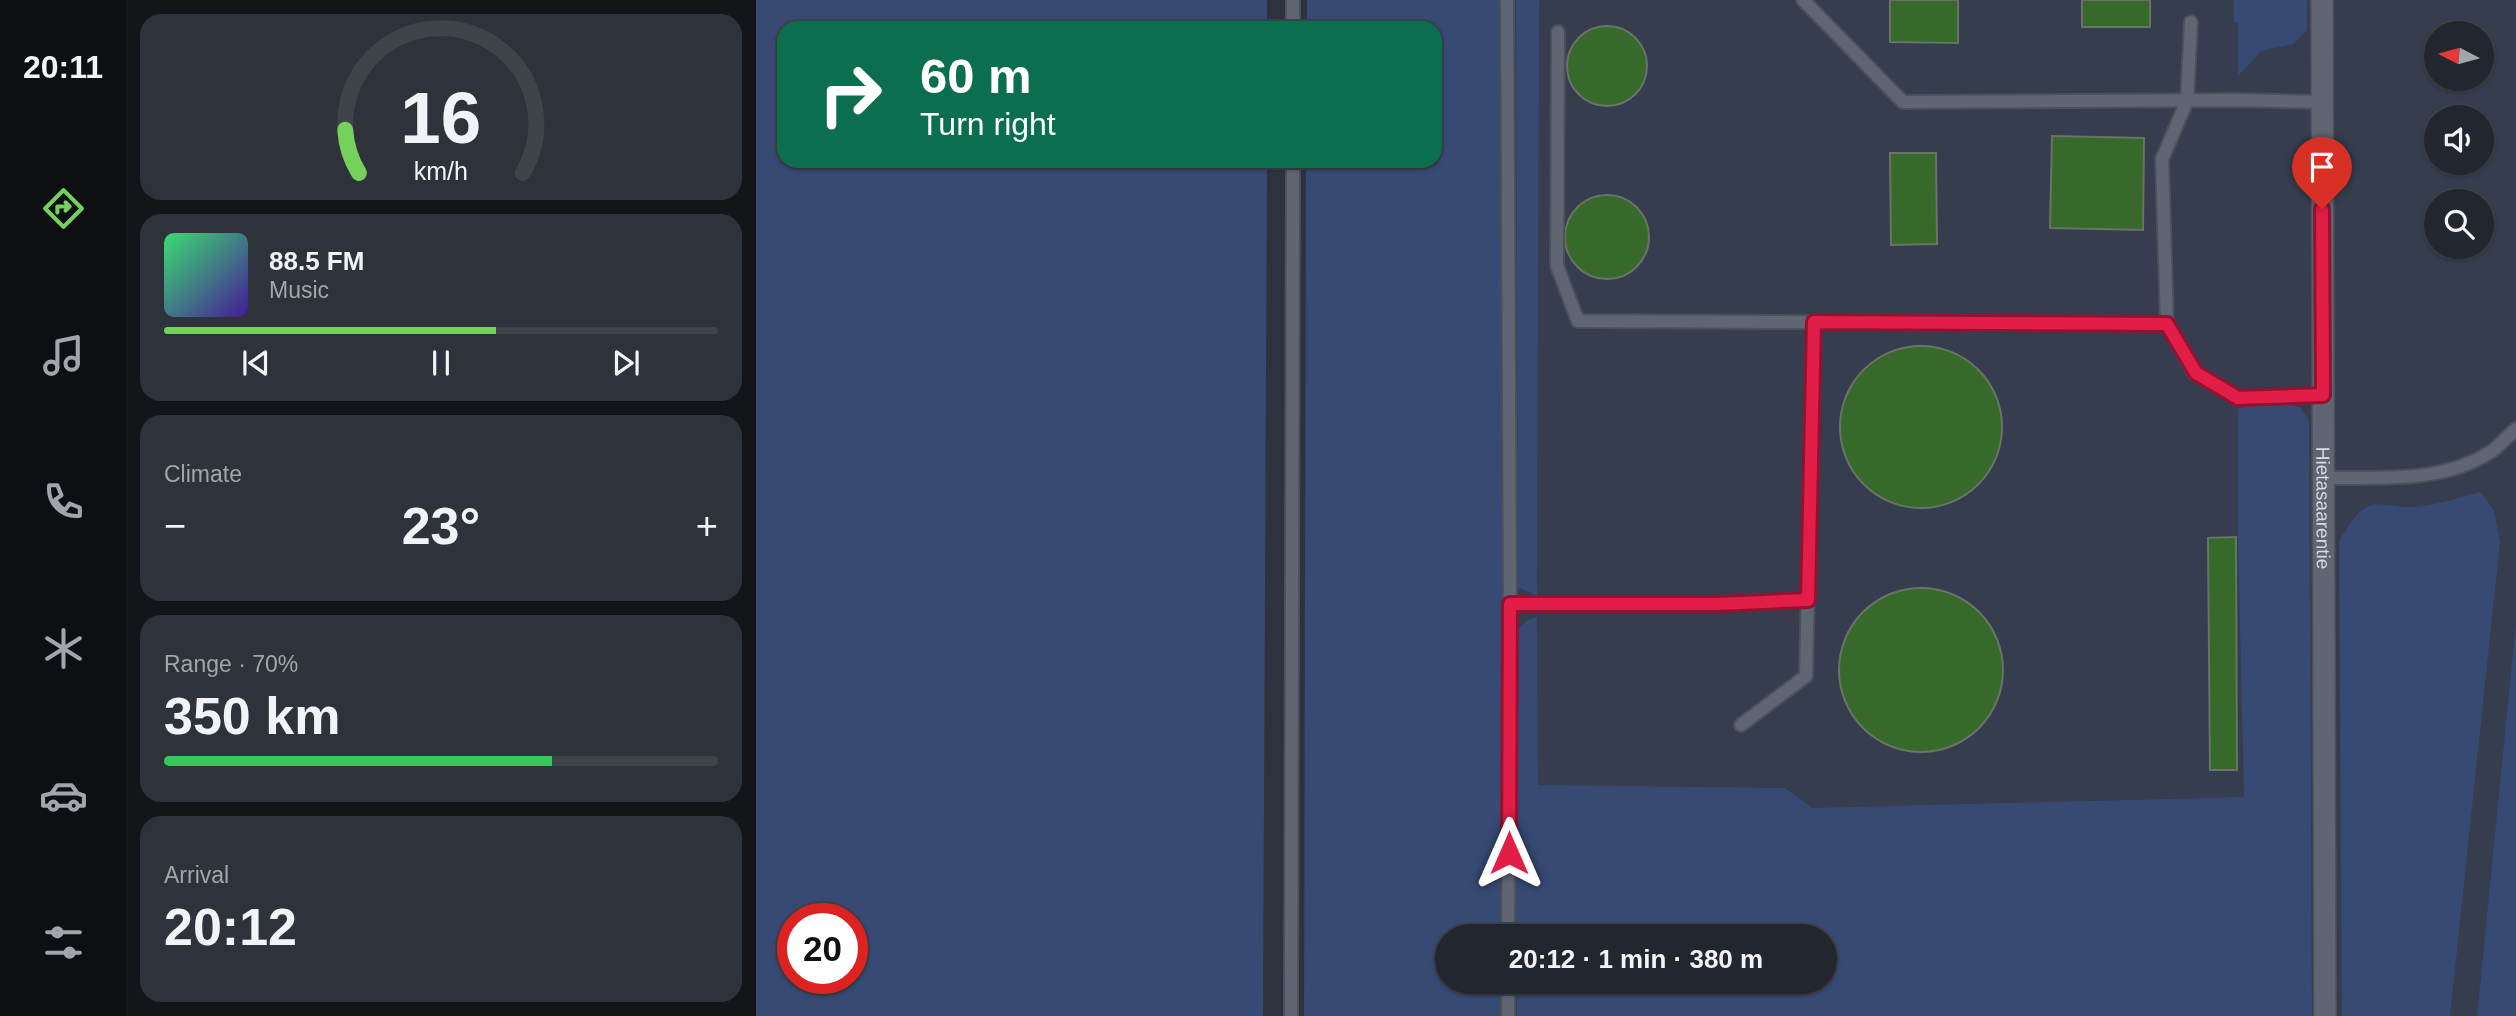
<!DOCTYPE html>
<meta charset="utf-8">
<style>
:root{--surface:#22262e;--page:#2e323a;--text:#f1f3f6;--muted:#a2a5aa;--line:#3f434a;--accent:#74d25c}
body{margin:0;font-family:Arial,sans-serif;background:var(--page);color:var(--text);height:100vh;display:flex;flex-direction:column;font-size:26px;white-space:nowrap}
*{box-sizing:border-box;margin:0}
p{font-size:23px;color:var(--muted)}
.icon{flex:none;width:38px;height:38px;fill:none;stroke:currentColor;stroke-width:2;stroke-linecap:round;stroke-linejoin:round}
.map{position:relative;flex:1;overflow:hidden}
.side{display:flex;flex-direction:column;gap:14px;padding:14px;background:#131519;width:630px}
.side>*{flex:none}
.top-card{position:absolute;left:21px;top:21px;width:665px;height:147px;border-radius:21px;box-shadow:0 2px 5px #0004,0 0 0 2px var(--line);background:#0b6e4f;color:#fff;overflow:hidden}
.needle{width:46px;rotate:276deg}
.tools{position:absolute;left:1668px;top:21px;display:grid;gap:14px}
.tools a{display:grid;place-items:center;width:70px;height:70px;border-radius:50%;background:var(--surface);box-shadow:0 2px 5px #0004,0 0 0 2px var(--line);font-size:35px}
.speed{position:absolute;left:21px;top:903px;display:flex;gap:14px;font-size:35px;font-weight:700;text-align:center}
.speed>*{display:grid;place-content:center;width:91px;height:91px;border-radius:50%;background:var(--surface);box-shadow:0 2px 5px #0004,0 0 0 2px var(--line);line-height:1}
.speed .limit{border:10px solid #d22;background:#fff;color:#111}
.pin{position:absolute;display:grid;place-items:center;width:60px;height:60px;color:#fff;margin:-72px -30px;border-radius:50% 50% 50% 0;rotate:-45deg;box-shadow:0 0 7px #0007}
.pin .icon{rotate:45deg}
.me{position:absolute;width:77px;margin:-38px;rotate:0deg;stroke-linejoin:round;filter:drop-shadow(0 0 5px #0008)}
.turn{display:flex;align-items:center;gap:24px;height:147px;padding:0 28px;font-size:32px}
.turn .icon{width:91px;height:91px;stroke-width:2.5}
.turn b{display:block;font-size:49px;line-height:60px}
.big{font-size:52px;font-weight:700;line-height:1.1}
.side .widget{flex:1;display:flex;flex-direction:column;justify-content:center;gap:10px;min-width:0;padding:0 24px;border-radius:21px;background:var(--page)}
.side .dial{align-items:center;gap:0}
.dial svg{height:182px;overflow:visible;fill:none;stroke:var(--line);stroke-width:7;stroke-linecap:round;text-anchor:middle}
.dial text{fill:var(--text);stroke:none}
.song{display:flex;align-items:center;gap:21px}
.cover{width:84px;height:84px;border-radius:10px;background:linear-gradient(135deg,hsl(140 70% 55%),hsl(260 70% 35%))}
.played{height:7px;border-radius:4px;background:linear-gradient(90deg,var(--accent) 60%,var(--line) 60%)}
.keys{display:flex;justify-content:space-around;direction:ltr}
.heat{display:flex;justify-content:space-between;align-items:center;font-size:38px;direction:ltr}
.charge{height:10px;border-radius:5px;background:linear-gradient(90deg,#34c759 70%,var(--line) 0)}
.trip{position:absolute;left:679px;top:924px;width:402px;height:70px;border-radius:35px;background:var(--surface);box-shadow:0 2px 5px #0004,0 0 0 2px var(--line);font-weight:700;line-height:70px;text-align:center}
main{display:flex;flex:1;min-height:0}
.tabs{display:flex;flex-direction:column;width:126px;justify-content:space-around;align-items:center;background:#0e0f12;color:var(--muted)}
.tabs .icon{width:49px;height:49px}
.tabs .current{color:var(--accent)}
.tabs b{font-size:32px;color:var(--text)}
.map>svg:first-child{display:block}
</style>
<main>
<nav class="tabs">
<b>20:11</b>
<svg class="icon current" aria-label="directions" viewBox="0 0 24 24"><path d="M12 3l9 9-9 9-9-9zM9 14v-3h6M13 9l2 2-2 2"/></svg>
<svg class="icon" aria-label="music" viewBox="0 0 24 24"><path d="M9 18V5l10-2v13"/><circle cx="6" cy="18" r="3"/><circle cx="16" cy="16" r="3"/></svg>
<svg class="icon" aria-label="phone" viewBox="0 0 24 24"><path d="M5 4h4l2 5-3 2q2 4 5 5l2-3 5 2v4C11 20 4 13 5 4z"/></svg>
<svg class="icon" aria-label="climate" viewBox="0 0 24 24"><path d="M12 3v18M4 7l16 10M4 17L20 7"/></svg>
<svg class="icon" aria-label="car" viewBox="0 0 24 24"><path d="M5 17H2v-5l4-1 3-4h7l3 4 3 1v5h-3M9 17h6M6 11h13"/><circle cx="7" cy="17" r="2"/><circle cx="17" cy="17" r="2"/></svg>
<svg class="icon" aria-label="filters" viewBox="0 0 24 24"><path d="M4 7h16M4 17h16"/><circle cx="9" cy="7" r="2"/><circle cx="15" cy="17" r="2"/></svg>
</nav>
<section class="side">
<div class="widget dial"><svg viewBox="0 0 100 80">
<path d="M14 69A42 42 0 1 1 86 69"/>
<path d="M14 69A42 42 0 0 1 8 50" stroke="#74d25c"/>
<text x="50" y="56" font-size="32" font-weight="700">16</text>
<text x="50" y="72" font-size="11">km/h</text>
</svg></div>
<div class="widget">
<div class="song"><i class="cover"></i><div><b>88.5 FM</b><p>Music</p></div></div>
<div class="played"></div>
<div class="keys"><svg class="icon" aria-label="previous" viewBox="0 0 24 24"><path d="M18 5L8 12l10 7zM5 5v14"/></svg><svg class="icon" aria-label="pause" viewBox="0 0 24 24"><path d="M8 5v14M16 5v14"/></svg><svg class="icon" aria-label="next" viewBox="0 0 24 24"><path d="M6 5l10 7-10 7zM19 5v14"/></svg></div>
</div>
<div class="widget"><p>Climate</p>
<div class="heat"><a>−</a><b class="big">23°</b><a>+</a></div>
</div>
<div class="widget"><p>Range · 70%</p><b class="big">350 km</b><div class="charge"></div></div>
<div class="widget"><p>Arrival</p><b class="big">20:12</b></div>
</section>
<div class="map">
<svg width="1760" height="1016" viewBox="0 0 1760 1016">
<rect width="100%" height="100%" fill="#2d333e"/>
<path fill="#353d4e" fill-rule="evenodd" d="M694,0H1760V1016H705L704,982H1069V936H704ZM1680,33H1726V79H1680ZM1680,117H1726V163H1680ZM1680,201H1726V247H1680Z"/>
<g fill="#374a74" fill-rule="evenodd">
<path d="M0,0H511V28H28V161H511L507,1016H0ZM37,919H96V978H37Z"/>
<polygon points="551,0 745,0 749,936 691,936 691,982 750,982 750,1016 548,1016 550,161 679,161 679,28 551,28"/>
<polygon points="760,0 783,0 781,596 762,587"/>
<polygon points="1478,0 1551,0 1551,30 1537,44 1505,51 1482,76 1482,23 1478,22"/>
<polygon points="1531,402 1545,408 1553,421 1556,1016 761,1016 761,982 1069,982 1069,936 760,936 761,629 772,620 781,617 782,785 1029,788 1056,808 1488,797 1482,542 1482,409 1494,404"/>
<path d="M1724,492L1738,510L1744,542L1694,1016H1586L1583,541C1591,529 1598,514 1611,507C1622,501 1637,507 1649,507C1674,508 1700,498 1724,492Z"/>
<polygon points="1760,623 1760,1016 1721,1016"/>
</g>
<g fill="#37692b" stroke="#697367" stroke-width="2">
<polygon points="1134,0 1202,0 1202,43 1134,42"/>
<rect x="1326" y="0" width="68" height="27"/>
<circle cx="851" cy="66" r="40"/>
<polygon points="1296,136 1388,138 1387,230 1294,228"/>
<polygon points="1134,153 1180,153 1181,244 1135,245"/>
<circle cx="851" cy="237" r="42"/>
<circle cx="1165" cy="427" r="81"/>
<polygon points="1480,537 1481,770 1454,770 1452,538"/>
<circle cx="1165" cy="670" r="82"/>
</g>
<g fill="none" stroke-linecap="round" stroke-linejoin="round">
<g stroke="#4b505a" stroke-width="16">
<g id="service">
<polyline points="751,0 754,604 752,936"/>
<polyline points="1047,0 1147,102 1483,100 1566,102"/>
<polyline points="537,28 537,0"/>
<polyline points="802,32 801,266 822,321 1411,324 1439,374 1482,398 1567,395"/>
<polyline points="1411,324 1406,159 1431,101 1435,22"/>
<path d="M1567,478C1624,477 1686,484 1736,451C1744,445 1752,436 1760,429"/>
<polyline points="754,604 962,604 1052,600"/>
<polyline points="985,725 1050,676 1058,322"/>
<polyline points="535,1016 537,161"/>
<polyline points="752,1016 752,982"/>
</g>
</g>
<g stroke="#4b505a" stroke-width="24">
<g id="minor">
<path id="s1" d="M1566,0L1569,1016"/>
</g>
</g>
<use href="#service" stroke="#5f6572" stroke-width="12"/>
<use href="#minor" stroke="#5f6572" stroke-width="21"/>
</g>
<g fill="none" stroke-linecap="round" stroke-linejoin="round">
<g stroke="#92132f" stroke-width="18">
<polyline id="route" points="753,853 754,604 962,604 1052,600 1058,322 1411,324 1440,373 1482,398 1567,395 1566,209"/>
</g>
<use href="#route" stroke="#e11d48" stroke-width="12"/>
</g>
<g text-anchor="middle" dominant-baseline="central" stroke-width="7" stroke-linejoin="round" paint-order="stroke">
<g font-size="19" fill="#d6dae1" stroke="#2d333e">
<text stroke="none"><textPath href="#s1" startOffset="508">Hietasaarentie</textPath></text>
</g>
</g>
</svg>
<div class="tools">
<a><svg class="needle" viewBox="-14 -14 28 28"><path d="M0-13l5 13h-10z" fill="#e53935"/><path d="M0 13l5-13h-10z" fill="#a2a5aa"/></svg></a>
<a><svg class="icon" aria-label="sound" viewBox="0 0 24 24"><path d="M4 9h4l5-4v14l-5-4H4zM17 9q2 3 0 6"/></svg></a>
<a><svg class="icon" aria-label="search" viewBox="0 0 24 24"><circle cx="10" cy="10" r="6"/><path d="M15 15l6 6"/></svg></a>
</div>
<div class="speed"><div class="limit">20</div></div>
<div class="pin" style="left:1566px;top:209px;background:#d93025"><svg class="icon" aria-label="arrive" viewBox="0 0 24 24"><path d="M6 21V4h12l-3 4 3 4H6"/></svg></div>
<svg class="me" style="left:753px;top:853px" viewBox="-20 -20 40 40"><path d="M0-17L14 15 0 8-14 15z" fill="#e11d48" stroke="#fff" stroke-width="4"/></svg>
<div class="trip">20:12 · 1 min · 380 m</div>
<div class="top-card">
<div class="turn"><svg class="icon" aria-label="right" viewBox="0 0 24 24"><path d="M7 20v-9h11M14 6l5 5-5 5"/></svg><div><b>60 m</b>Turn right</div></div>
</div>
</div>
</main>
